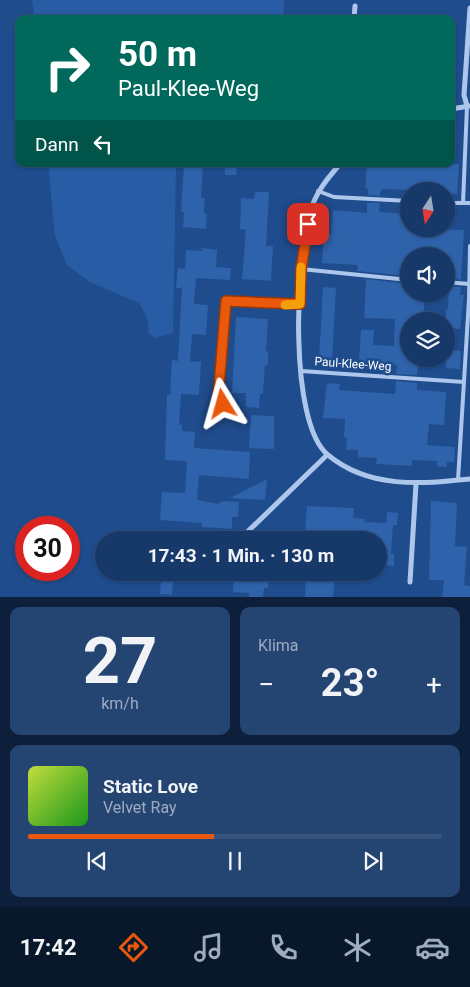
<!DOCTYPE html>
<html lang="de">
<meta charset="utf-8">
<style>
:root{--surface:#17396a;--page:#244472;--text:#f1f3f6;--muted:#9eacc1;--line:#36537e;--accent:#ea580c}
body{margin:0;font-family:Roboto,sans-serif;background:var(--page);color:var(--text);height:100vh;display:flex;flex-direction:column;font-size:19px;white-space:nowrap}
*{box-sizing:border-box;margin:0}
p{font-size:16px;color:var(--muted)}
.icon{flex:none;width:28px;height:28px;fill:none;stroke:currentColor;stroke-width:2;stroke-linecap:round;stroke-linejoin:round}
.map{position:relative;height:597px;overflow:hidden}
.drawer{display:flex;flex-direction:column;gap:10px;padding:10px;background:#0d1f3a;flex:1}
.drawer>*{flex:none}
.guide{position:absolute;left:15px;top:15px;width:440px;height:152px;border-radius:10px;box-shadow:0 1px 4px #0004,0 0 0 1px var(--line);background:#00695c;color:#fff;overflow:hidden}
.needle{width:32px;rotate:192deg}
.fabs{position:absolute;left:400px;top:182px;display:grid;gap:10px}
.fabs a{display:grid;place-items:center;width:55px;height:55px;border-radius:50%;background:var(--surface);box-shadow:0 1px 4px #0004,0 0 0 1px var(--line);font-size:25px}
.speed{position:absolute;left:15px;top:516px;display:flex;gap:10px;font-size:25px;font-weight:700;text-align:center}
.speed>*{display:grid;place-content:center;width:65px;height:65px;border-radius:50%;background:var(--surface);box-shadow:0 1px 4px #0004,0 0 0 1px var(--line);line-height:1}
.speed .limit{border:8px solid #d22;background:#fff;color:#111}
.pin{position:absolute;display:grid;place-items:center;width:42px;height:42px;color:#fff;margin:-21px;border-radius:10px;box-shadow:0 2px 8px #0006}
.me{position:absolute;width:55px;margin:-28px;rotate:352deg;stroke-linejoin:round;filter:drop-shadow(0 0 4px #0008)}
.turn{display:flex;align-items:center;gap:18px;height:105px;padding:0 20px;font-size:22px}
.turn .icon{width:65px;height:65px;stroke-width:2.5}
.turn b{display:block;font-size:35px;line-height:42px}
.then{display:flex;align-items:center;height:48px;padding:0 20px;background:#0003;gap:10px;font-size:19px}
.big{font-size:38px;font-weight:700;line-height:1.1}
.drawer .widget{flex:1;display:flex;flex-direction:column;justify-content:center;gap:8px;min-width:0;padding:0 18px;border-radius:10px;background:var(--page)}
.drawer .dial{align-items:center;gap:0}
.dial b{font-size:65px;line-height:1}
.song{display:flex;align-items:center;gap:15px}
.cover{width:60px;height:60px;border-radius:8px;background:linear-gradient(135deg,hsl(70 70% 55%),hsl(120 70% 35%))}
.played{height:5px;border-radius:2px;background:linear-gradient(90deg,var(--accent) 45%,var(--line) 45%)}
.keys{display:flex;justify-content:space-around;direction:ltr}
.heat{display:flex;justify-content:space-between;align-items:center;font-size:28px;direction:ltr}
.drawer .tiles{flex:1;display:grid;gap:10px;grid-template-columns:1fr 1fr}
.widget:last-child{grid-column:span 2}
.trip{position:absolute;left:95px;top:531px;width:292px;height:50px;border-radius:25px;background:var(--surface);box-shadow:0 1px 4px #0004,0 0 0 1px var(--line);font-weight:700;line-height:50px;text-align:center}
.dock{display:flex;height:80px;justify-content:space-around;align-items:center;background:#09172a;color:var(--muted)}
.dock .icon{width:35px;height:35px}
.dock .active{color:var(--accent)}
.dock b{font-size:22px;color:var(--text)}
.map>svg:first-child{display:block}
</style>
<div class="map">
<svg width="470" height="597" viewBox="0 0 470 597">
<rect width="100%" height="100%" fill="#1f4c8d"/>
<g fill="#285da5">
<polygon points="32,0 284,0 283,19 35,19"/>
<polygon points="48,164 176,164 173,333 155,338 149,333 147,318 139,303 90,282 67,265 55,236"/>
</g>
<g fill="#2e62aa">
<polygon points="184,164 203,164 201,198 205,198 204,213 207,214 206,229 183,227 184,212 181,212"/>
<polygon points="225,164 237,164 236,175 225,175"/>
<polygon points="367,164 459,164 457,194 446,193 446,191 381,189 380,196 368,195 368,189 365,188"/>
<polygon points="255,192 269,192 266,246 273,246 271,281 242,279 246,230 240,229 241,198 254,199"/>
<polygon points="367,203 380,203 379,212 409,214 409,229 464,230 461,280 446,277 446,256 409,256 409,276 357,271 358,265 322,263 324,233 331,234 333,210 367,213"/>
<polygon points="202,248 217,250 216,267 231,268 230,280 196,278 194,304 208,305 206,335 192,334 190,361 201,362 199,395 181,394 179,425 182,424 182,431 195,432 194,448 250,452 249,479 199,475 197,500 218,504 223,501 239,502 238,517 232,517 232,529 202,527 202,523 160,520 162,492 185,493 187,461 165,460 167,395 170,395 172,360 178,361 179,342 182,288 176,288 178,268 185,269 186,250 202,251"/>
<polygon points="366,279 409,284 409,294 425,294 423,321 409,321 408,326 406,351 409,351 409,359 418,359 417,375 396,374 397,365 359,361 361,330 374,330 373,345 394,346 395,319 364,318"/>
<polygon points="449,286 461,287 460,295 464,295 460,329 446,328 446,309 448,309"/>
<polygon points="323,287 336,288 332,361 319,360"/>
<polygon points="236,317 268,319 266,351 268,351 268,365 265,365 263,394 260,394 259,408 246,407 246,393 232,393"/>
<polygon points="446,350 461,351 460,369 446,368"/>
<polygon points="396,381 417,383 417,390 446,392 444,425 429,424 427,445 455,447 454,462 447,462 447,467 437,466 437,461 412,460 412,466 376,464 377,458 358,457 358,450 346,450 347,438 344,437 345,419 323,418 327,383 340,384 339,390 395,394"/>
<polygon points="251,415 274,416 274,449 249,448"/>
<polygon points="267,479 265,500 230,498"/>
<polygon points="431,501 457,503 455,546 467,547 464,585 470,586 470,597 442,597 444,580 429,580"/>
<polygon points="307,506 354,508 353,518 365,519 364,522 386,523 387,512 398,513 397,525 393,525 391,554 394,554 394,566 379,565 379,540 337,540 337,537 305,535"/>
<polygon points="246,572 269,572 268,588 264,588 263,597 249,597 249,593 233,592 234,579 245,579"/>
<polygon points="306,572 335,572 333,597 305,597"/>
<polygon points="161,581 173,582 172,595 160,594"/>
</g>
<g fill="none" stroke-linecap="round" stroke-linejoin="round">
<g stroke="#adc7ec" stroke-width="4">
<polyline points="467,106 463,203 470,203"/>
<polyline points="318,191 334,197 409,201"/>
<polyline points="446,203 463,203"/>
<polyline points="301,269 409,280"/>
<polyline points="446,282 469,284"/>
<polyline points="301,371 464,382"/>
<polyline points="458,480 469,299 470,246"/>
</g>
<g stroke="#adc7ec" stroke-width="5">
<polyline points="354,19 355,6"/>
<polyline points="467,106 464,95 470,8"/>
<polyline points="451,109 470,106"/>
<path d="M340,164C327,179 316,192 310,212C296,259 288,422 328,455C369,489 421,484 470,479"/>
<polyline points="223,404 218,398 226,301 299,304"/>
<polyline points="239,540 327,455"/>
<polyline points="203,575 205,572"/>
<polyline points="410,582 416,484"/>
</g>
</g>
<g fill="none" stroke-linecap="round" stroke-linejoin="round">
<g stroke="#983908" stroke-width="12">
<polyline id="route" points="223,404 218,398 226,301 300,304 301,270 308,224"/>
</g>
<use href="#route" stroke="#ea580c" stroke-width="9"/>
<polyline stroke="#f59e0b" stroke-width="9" points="285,305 300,304 301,267"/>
</g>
<g text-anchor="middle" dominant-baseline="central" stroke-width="5" stroke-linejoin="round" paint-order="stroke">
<g font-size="12" fill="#fff" stroke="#1f4c8d">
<text transform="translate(353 364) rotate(4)">Paul-Klee-Weg</text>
</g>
</g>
</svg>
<div class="fabs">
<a><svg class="needle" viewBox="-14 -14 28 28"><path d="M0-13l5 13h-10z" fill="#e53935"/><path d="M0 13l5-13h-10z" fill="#9eacc1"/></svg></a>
<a><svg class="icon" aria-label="sound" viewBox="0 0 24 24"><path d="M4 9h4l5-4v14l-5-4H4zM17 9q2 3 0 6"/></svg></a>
<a><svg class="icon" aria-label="layers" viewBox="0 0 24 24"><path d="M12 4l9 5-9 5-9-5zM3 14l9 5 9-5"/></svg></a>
</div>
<div class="speed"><div class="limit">30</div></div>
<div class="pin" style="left:308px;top:224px;background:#d93025"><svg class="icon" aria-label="arrive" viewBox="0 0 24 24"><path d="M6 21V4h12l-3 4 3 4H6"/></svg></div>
<svg class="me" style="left:223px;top:404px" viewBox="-20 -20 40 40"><path d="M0-17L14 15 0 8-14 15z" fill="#ea580c" stroke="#fff" stroke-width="4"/></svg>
<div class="trip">17:43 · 1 Min. · 130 m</div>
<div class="guide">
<div class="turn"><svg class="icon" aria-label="right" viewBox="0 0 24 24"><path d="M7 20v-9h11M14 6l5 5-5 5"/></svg><div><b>50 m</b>Paul-Klee-Weg</div></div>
<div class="then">Dann<svg class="icon" aria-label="left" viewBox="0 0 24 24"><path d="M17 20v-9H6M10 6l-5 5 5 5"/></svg></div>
</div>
</div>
<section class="drawer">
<div class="tiles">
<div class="widget dial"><b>27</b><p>km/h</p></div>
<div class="widget"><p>Klima</p>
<div class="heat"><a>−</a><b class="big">23°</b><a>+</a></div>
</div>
<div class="widget">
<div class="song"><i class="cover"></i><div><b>Static Love</b><p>Velvet Ray</p></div></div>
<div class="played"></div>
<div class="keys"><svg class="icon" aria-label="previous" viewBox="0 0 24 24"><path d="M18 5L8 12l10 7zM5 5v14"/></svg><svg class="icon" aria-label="pause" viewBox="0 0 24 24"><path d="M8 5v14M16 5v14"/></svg><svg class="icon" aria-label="next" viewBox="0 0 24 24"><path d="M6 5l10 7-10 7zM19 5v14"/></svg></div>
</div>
</div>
</section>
<nav class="dock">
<b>17:42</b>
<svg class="icon active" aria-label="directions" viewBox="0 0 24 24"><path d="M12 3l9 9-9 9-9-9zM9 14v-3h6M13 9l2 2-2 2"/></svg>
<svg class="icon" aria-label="music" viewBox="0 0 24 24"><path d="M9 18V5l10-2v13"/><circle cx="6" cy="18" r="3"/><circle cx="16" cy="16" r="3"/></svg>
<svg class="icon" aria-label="phone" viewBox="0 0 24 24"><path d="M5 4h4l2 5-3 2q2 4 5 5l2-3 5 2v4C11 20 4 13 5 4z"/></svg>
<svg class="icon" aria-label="climate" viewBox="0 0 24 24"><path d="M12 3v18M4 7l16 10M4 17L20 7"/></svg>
<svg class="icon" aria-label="car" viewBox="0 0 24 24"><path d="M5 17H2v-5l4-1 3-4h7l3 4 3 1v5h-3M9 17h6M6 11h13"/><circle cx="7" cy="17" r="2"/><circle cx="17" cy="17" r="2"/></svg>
</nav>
